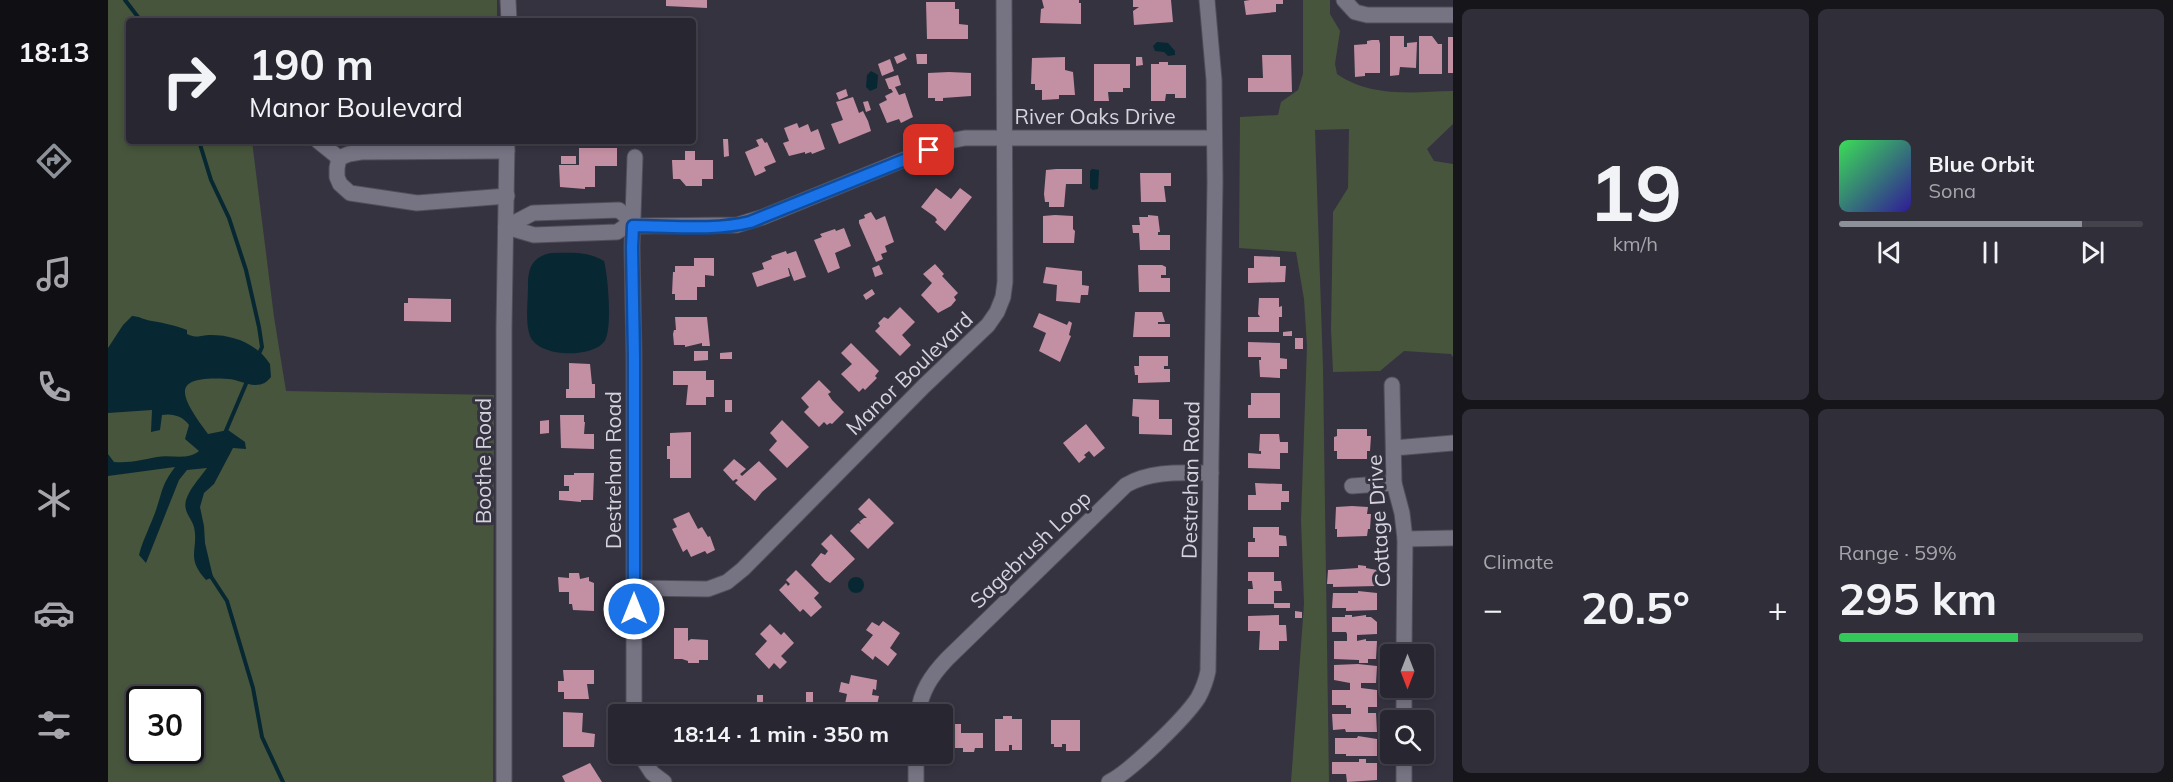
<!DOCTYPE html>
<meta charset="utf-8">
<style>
:root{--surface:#282630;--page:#302e38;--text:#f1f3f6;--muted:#a5a5ab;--line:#44434c;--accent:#8c9099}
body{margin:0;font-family:Mulish,sans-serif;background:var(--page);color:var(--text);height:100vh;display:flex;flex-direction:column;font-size:22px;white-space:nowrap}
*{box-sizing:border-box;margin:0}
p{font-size:20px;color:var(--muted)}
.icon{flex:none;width:33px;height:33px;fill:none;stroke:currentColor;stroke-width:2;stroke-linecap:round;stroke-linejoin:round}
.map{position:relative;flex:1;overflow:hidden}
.drawer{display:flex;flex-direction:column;gap:9px;padding:9px;background:#16151a;width:720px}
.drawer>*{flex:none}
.guide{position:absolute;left:18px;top:18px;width:570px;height:126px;border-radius:6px;box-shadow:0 3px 9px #0003,0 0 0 2px var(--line);background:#282630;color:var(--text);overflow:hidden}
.needle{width:39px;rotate:180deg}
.controls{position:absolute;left:1272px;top:644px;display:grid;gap:12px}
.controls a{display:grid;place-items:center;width:54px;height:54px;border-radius:6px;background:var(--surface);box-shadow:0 3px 9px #0003,0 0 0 2px var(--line);font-size:30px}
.speed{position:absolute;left:18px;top:686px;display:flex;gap:12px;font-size:30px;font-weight:700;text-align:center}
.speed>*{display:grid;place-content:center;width:78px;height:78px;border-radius:50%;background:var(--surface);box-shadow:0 3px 9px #0003,0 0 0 2px var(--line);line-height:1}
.speed .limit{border:3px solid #111;border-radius:9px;background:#fff;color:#111}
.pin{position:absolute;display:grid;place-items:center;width:51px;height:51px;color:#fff;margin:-26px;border-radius:12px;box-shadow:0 3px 9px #0006}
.me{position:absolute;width:66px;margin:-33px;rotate:0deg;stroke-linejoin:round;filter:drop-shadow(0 0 4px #0008)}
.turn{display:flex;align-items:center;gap:21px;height:126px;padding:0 24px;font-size:27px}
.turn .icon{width:78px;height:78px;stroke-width:2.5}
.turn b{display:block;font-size:42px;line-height:51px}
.big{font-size:45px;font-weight:700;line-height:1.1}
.drawer .card{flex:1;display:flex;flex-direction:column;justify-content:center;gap:9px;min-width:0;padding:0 21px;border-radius:9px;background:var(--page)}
.drawer .dial{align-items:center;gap:0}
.dial b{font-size:78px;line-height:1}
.song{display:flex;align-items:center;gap:18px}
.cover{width:72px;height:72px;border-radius:9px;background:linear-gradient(135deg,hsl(130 70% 55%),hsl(250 70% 35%))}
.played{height:6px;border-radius:3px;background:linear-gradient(90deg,var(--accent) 80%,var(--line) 80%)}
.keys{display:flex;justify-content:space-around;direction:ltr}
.heat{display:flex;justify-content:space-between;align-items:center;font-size:33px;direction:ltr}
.charge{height:9px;border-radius:4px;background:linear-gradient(90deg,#34c759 59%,var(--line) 0)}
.drawer .tiles{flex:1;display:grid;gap:9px;grid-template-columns:repeat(2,1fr)}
.trip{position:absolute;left:500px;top:704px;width:345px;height:60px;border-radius:6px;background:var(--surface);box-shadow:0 3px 9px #0003,0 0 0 2px var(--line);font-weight:700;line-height:60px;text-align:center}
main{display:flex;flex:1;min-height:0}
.tab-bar{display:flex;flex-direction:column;width:108px;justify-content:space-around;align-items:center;background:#100f13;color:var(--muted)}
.tab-bar .icon{width:42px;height:42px}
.tab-bar .active{color:var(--accent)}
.tab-bar b{font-size:27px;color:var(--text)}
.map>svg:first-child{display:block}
</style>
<main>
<nav class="tab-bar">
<b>18:13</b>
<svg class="icon active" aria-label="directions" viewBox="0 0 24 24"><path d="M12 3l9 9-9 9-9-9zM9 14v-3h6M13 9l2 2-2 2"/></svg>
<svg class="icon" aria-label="music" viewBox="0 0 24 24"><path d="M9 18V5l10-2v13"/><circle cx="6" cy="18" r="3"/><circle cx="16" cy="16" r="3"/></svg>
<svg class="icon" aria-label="phone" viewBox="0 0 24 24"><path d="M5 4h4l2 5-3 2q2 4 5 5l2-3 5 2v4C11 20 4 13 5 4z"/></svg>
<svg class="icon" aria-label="climate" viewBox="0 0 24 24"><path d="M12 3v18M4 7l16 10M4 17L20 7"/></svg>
<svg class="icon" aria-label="car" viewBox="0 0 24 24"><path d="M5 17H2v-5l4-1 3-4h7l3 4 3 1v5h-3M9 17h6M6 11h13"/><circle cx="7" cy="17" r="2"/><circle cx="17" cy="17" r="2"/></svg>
<svg class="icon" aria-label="filters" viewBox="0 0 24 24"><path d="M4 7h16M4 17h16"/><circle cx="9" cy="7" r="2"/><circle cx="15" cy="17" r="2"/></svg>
</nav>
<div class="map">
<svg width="1345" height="782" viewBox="0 0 1345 782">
<rect width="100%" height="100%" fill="#353340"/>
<g fill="#47553c" fill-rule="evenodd">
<path d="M0,0H389V21H21V141H144L166,317L178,391L386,395L385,782H0ZM32,699H82V750H32Z"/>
<path d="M1195,0H1222V14L1232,31L1227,64L1229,74C1263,98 1306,92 1345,91V124L1319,149L1326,161L1345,164V357L1343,354L1296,351L1272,371L1225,372L1223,329L1225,212L1240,188L1241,129L1207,130L1215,368L1221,782H1183L1196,604L1193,520L1199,346L1196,299L1188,252L1131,248L1132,117L1170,115L1173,102L1190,90L1195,74Z"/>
</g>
<g fill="#072832">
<polygon points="1049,42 1060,43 1067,51 1067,55 1060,56 1056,52 1047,51 1045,46"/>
<polygon points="763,71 770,75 769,88 762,91 758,87 759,75"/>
<polygon points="984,169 991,170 990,189 985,190 982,188 982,171"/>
<path d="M443,253C461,253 480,251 496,261C500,275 505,331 496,342C483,358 431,358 422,336C417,322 420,302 420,286C420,268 424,257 443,253Z"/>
<path d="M24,316C31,316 36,320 44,321C56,323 66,325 79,330V334C90,339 92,335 103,335C126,335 149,344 162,364L163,377C159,382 155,385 147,385C138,385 129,379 120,379C59,375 73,397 100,434L120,430L137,442L138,449L125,448L106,484L96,493L92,507L96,526L97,543L105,577L98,580C77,557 91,550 86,527C83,517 75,512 78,500C82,488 91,479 99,468L79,470L71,480L38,563L31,555C35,539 43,525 48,510C55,490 53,486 67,467L0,476V454L6,462C25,463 32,460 49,457C62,454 80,461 91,451L77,439L81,425C75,416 64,413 54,415L52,430L43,432L44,410L0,413V348L15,325Z"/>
<circle cx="748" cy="585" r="8"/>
</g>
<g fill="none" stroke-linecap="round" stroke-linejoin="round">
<g stroke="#072832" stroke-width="4">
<polyline points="17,0 33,21"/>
<polyline points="91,141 103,180 121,218 138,270 151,327 154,347 150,356"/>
<polyline points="117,433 140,379"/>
<polyline points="102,575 119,601 145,688 154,737 175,782"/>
</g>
</g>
<g fill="#c38fa3">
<polygon points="558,0 599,0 599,8 558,6"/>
<polygon points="934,0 971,0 971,3 973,3 973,24 932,23 933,9 936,8"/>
<polygon points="1025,0 1063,0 1065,22 1026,25 1025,11 1031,7 1025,7"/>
<polygon points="1142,0 1175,0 1175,4 1168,4 1168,12 1138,15 1136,1"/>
<polygon points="818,2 847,2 847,9 851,9 851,24 860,25 860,39 819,39"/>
<polygon points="1282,36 1296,36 1296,47 1299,47 1299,43 1309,42 1308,68 1292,67 1291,75 1282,76"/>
<polygon points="1311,36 1324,36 1330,44 1334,44 1334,74 1311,74"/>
<rect x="1340" y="37" width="5" height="36"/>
<polygon points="1264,40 1271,40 1272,44 1272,73 1257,73 1257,76 1247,77 1246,45 1259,44 1259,41"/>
<polygon points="796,53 799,59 789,64 786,57"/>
<polygon points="808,54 819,54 819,64 809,64"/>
<polygon points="1154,55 1183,55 1184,92 1140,92 1140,78 1155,78"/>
<polygon points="957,57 957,70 965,72 967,95 951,95 951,99 934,100 934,90 927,90 927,84 923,84 924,58"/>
<polygon points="1028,57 1034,57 1035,65 1028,66"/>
<polygon points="782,59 786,71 774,76 770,64"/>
<polygon points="1051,62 1060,62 1060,65 1078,65 1078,98 1067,98 1067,94 1058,94 1057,101 1043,101 1043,64 1051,64"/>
<polygon points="986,64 1022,64 1022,88 1015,88 1015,92 1000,92 1001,101 986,101"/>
<polygon points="841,72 863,73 863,96 835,98 835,101 827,101 827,98 820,98 820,73"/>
<polygon points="790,75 793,85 787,87 791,95 797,93 805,117 793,123 791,119 779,123 771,104 779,100 777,96 785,92 783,89 781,89 777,79"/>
<polygon points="738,89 740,96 731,100 728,93"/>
<polygon points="745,97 751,113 755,111 760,121 763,131 731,144 723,124 735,120 728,102"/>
<polygon points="760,101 763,110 758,112 755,102"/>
<polygon points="689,123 691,128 700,124 703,132 710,129 717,149 704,154 703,152 697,154 697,152 681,156 675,143 681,141 676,128"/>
<polygon points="654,138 657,143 659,142 668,162 656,167 658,171 647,176 637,152 651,146 648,140"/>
<polygon points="615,139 620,139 621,156 616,157"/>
<polygon points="471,148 509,148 509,166 487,166 487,187 477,187 477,189 452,187 451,165 471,165"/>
<polygon points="577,151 587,151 587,160 605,160 605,179 594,179 594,186 578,186 572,179 565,179 564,160 577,160"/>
<rect x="453" y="156" width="15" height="8"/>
<polygon points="948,169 974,169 974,184 958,184 956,207 941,207 941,202 937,202 936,194 938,170"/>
<polygon points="1032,173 1063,173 1063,186 1056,186 1058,202 1033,202"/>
<polygon points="828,188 843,199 852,188 864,197 837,231 827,222 829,220 827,217 813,207"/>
<polygon points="763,212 768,220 777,216 786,242 777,246 779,252 773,254 775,259 768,262 751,223 751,220 757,218 756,215"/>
<polygon points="947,215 965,216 965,229 967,231 966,243 935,243 935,216"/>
<polygon points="1040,215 1050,216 1052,232 1050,232 1050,235 1062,235 1062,250 1032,250 1031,233 1025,233 1024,225 1032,225 1031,217 1040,217"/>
<polygon points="736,228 743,246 727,253 732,268 720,273 706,240 714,237 712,234 727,229 728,231"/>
<polygon points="678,251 679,254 688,251 698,277 686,281 681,268 680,268 682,276 649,287 644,273 656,269 654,263 664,259 663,256"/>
<polygon points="1146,256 1172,257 1172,266 1178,266 1177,282 1140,283 1140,268 1146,268"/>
<polygon points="586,258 606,258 606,276 597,275 597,287 589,287 589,300 567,300 567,294 564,294 565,272 567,272 567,266 586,266"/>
<polygon points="827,264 836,274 834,276 850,293 846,297 848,300 843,306 830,313 813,295 824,283 815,274"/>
<polygon points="771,265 775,274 767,277 764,268"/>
<polygon points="1030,265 1054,265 1058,267 1058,275 1053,275 1053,278 1062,278 1062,292 1031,292"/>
<polygon points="938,267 974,271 974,285 981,286 980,295 973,295 972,303 948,301 949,285 935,283"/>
<polygon points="764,289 767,294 758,300 755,295"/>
<polygon points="300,298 343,299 343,322 296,321 296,303 300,303"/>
<polygon points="1151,298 1171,298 1171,307 1174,306 1174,317 1171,317 1171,332 1140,332 1140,317 1152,317 1150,314"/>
<polygon points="792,307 807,322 794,335 803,345 792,356 767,331 772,326 770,323 776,317 780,319"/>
<polygon points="1027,312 1054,312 1057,322 1050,322 1050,324 1062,324 1062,337 1025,337"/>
<polygon points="931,313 959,325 961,321 964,323 961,335 963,336 952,362 931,351 938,333 925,327"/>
<polygon points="567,317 599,317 602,346 594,346 594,343 577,347 577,345 566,345 565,334 566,330 568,330"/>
<polygon points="1184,331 1184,336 1175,336 1175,332"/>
<rect x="1187" y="338" width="8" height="11"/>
<polygon points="1140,342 1172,343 1172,358 1179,359 1179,369 1172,369 1172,378 1152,377 1151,360 1153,360 1153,357 1140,357"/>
<polygon points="743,343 771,371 767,376 769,378 757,390 755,388 751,392 733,374 744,364 733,353"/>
<polygon points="586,351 600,351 600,360 586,361"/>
<polygon points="624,352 624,359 612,359 612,353"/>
<polygon points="1031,356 1060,356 1060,366 1056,366 1056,369 1062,369 1062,382 1030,383 1030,375 1027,375 1026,366 1031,366"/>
<polygon points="461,363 482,364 484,384 487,384 487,398 458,398 458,389 461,389"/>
<polygon points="565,371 598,371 598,380 606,380 606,397 598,397 598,405 578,405 580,385 565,385"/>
<polygon points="711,380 723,392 720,394 724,400 736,412 724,424 722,423 719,425 716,422 711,427 696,412 701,407 693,398"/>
<polygon points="1143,393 1172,393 1172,418 1140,418 1140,405 1143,405"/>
<polygon points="1025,399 1051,400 1051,419 1064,419 1064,435 1031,434 1031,417 1024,416"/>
<rect x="617" y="400" width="7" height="12"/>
<polygon points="452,415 476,415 476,422 477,422 476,434 486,434 486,449 453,448"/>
<polygon points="441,420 441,433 432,434 432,421"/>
<polygon points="674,420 701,447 679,468 661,450 669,441 662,433"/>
<polygon points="978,424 997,448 986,457 981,451 976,455 978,457 971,463 955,443"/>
<polygon points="1229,429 1259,429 1259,436 1263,436 1262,451 1259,451 1259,459 1229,459 1229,451 1226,451 1226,437 1229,436"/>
<polygon points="583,432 583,478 562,478 562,459 559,459 559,446 562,446 562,433"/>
<polygon points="1152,434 1171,434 1172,442 1180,442 1180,453 1172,453 1172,469 1140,468 1140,453 1153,454 1153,451 1151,451"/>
<polygon points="626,459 638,469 632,474 634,476 651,461 669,479 654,492 647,501 627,483 630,480 628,479 625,481 615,470"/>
<polygon points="466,473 486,473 485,500 473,500 473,502 451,500 451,491 461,491 461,486 456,486 456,475 466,475"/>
<polygon points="1147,483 1174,484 1174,491 1181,491 1181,502 1173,502 1173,510 1140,510 1140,495 1148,495"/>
<polygon points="761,498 786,523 760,549 742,531 750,523 753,524 751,522 756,518 759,518 750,509"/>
<polygon points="1244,506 1260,507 1259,514 1263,514 1262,529 1260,529 1259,536 1229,537 1229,529 1227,529 1228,507"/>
<polygon points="581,512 590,529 594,527 600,537 602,536 607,550 599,554 597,551 583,557 579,549 575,552 564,529 569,527 565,519"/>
<polygon points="1145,527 1171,527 1171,535 1178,536 1179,546 1171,546 1171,557 1140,557 1140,542 1147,542 1147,538 1145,538"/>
<polygon points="723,534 747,559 722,583 717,580 703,565 713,553 717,555 720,551 713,544"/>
<polygon points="1250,565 1258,566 1258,568 1269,570 1269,586 1225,587 1225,584 1219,584 1220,570 1250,568"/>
<polygon points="688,570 711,593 706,598 714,607 703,617 695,609 692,612 671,590 678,583 680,586 682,584 678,580"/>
<polygon points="1140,572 1166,572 1166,581 1173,581 1174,591 1166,591 1166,604 1140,604 1140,589 1145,589 1144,581 1140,581"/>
<polygon points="461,573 471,573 472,579 481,577 481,581 486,583 486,611 465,610 464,604 461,604 461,592 451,592 450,577 461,578"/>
<polygon points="1250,591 1269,593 1269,610 1238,611 1238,608 1224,608 1225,593 1250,593"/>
<rect x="1166" y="603" width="16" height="5"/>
<polygon points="1187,611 1194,612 1194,618 1187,618"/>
<polygon points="1171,615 1171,625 1178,625 1179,641 1171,641 1171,650 1151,650 1152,631 1140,631 1140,616"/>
<polygon points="1237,615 1244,615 1244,617 1258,615 1258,617 1263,617 1269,622 1269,634 1249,635 1249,641 1258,639 1258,641 1269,641 1268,659 1260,659 1260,663 1251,663 1251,660 1226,659 1226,641 1239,641 1239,634 1238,632 1224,632 1224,617 1237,617"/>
<polygon points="775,621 792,633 782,648 789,654 780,666 767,656 765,660 753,650 765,635 758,630 764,622 771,626"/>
<polygon points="662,624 673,635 676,632 686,643 673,656 679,662 672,669 666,663 661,669 647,654 659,641 652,634"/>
<polygon points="566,628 580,628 580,641 583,639 600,640 600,660 591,660 591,663 580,663 580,661 574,659 566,659"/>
<polygon points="1250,664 1269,666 1268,683 1253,683 1253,688 1269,690 1269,707 1260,707 1260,713 1268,713 1269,732 1238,732 1237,729 1225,730 1224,714 1243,714 1243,708 1238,708 1238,705 1224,705 1224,690 1242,690 1242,683 1226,680 1226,665"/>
<polygon points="455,670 486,670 486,684 479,684 481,699 456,699 456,692 450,692 450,681 456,681"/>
<polygon points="743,675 769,680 768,690 765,689 764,695 771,696 768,710 737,704 739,694 731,692 733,682 741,684"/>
<rect x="698" y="692" width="7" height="10"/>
<rect x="649" y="695" width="6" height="7"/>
<polygon points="455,712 475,713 474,732 487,734 486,747 455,747"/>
<polygon points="895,716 904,716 904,719 914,719 914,750 904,750 904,745 901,745 901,751 887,751 887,719 895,719"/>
<polygon points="943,720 972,720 972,751 958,751 958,744 954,744 954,747 946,747 946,744 943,744"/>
<polygon points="838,724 853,724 853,733 875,733 875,748 867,748 866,752 855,752 855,748 838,748"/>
<polygon points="1250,736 1269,739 1269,756 1238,756 1238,754 1227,754 1227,738 1249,738"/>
<polygon points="745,753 763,753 760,760"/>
<polygon points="1251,759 1258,759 1258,763 1269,763 1269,780 1239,782 1238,774 1224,774 1224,762 1251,762"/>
<polygon points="482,763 494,782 457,782 454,776"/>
</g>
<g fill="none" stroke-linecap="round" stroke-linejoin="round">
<g stroke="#504f59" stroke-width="17">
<g id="minor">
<polyline points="400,0 401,21"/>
<polyline points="1236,0 1247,12 1259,15 1345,15"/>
<polyline points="210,141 231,158 241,154 253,152 399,151"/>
<polyline points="231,158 229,168 229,177 232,184 242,193 309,203 399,196"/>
<polyline points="398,227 425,213 511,210 524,222 525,226 629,225 655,217 842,141 857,138 1106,138"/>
<polyline points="398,227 426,235 509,232 524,222"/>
<polyline points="1284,385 1286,483 1294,513 1297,539 1296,654"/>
<polyline points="1286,448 1345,443"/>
<polyline points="1244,486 1286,483"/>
<polyline points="1297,539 1345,538"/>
<polyline points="526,588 600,589 619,582 635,569 816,386 880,325 889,312 895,297 897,282 896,0"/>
<polyline points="526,714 526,356 524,247 527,157"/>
<path d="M810,714C813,691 823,676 839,659L1018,485C1044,470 1074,473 1103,473"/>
<polyline points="1296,720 1296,687"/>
<polyline points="531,753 544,773 556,782"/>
<polyline points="1296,753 1296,782"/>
<polyline points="396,782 396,328 399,141"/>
<polyline points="808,782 808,753"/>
<path d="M1001,782C1022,772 1077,718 1090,698C1095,689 1098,681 1100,671L1107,182L1106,80L1099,0"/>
</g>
</g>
<use href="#minor" stroke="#767483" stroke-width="15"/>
</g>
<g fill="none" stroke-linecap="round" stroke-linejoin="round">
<g stroke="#114b97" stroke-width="15">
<path id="route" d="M526,609V356L524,247L525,226C563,226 605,231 642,222L821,150"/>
</g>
<use href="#route" stroke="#1a73e8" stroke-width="10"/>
</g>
<g text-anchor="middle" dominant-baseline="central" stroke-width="6" stroke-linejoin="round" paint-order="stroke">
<g font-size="21" fill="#d5d3dc" stroke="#353340">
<text x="987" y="116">River Oaks Drive</text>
<text transform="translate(801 373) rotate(-44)">Manor Boulevard</text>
<text transform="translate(375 461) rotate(-90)">Boothe Road</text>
<text transform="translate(505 470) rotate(-90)">Destrehan Road</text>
<text transform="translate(1082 480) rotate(-89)">Destrehan Road</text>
<text transform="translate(1270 521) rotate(-94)">Cottage Drive</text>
<text transform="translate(922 549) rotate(-44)">Sagebrush Loop</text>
</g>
</g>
</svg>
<div class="controls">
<a><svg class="needle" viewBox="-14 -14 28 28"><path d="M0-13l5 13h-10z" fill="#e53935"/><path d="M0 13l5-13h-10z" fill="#a5a5ab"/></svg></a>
<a><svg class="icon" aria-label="search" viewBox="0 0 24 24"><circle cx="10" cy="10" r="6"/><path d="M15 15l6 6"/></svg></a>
</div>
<div class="speed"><div class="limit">30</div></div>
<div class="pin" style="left:821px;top:150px;background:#d93025"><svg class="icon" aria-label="arrive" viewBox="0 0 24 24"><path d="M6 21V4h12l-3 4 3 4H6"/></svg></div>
<svg class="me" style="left:526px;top:609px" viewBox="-20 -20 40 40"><circle r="17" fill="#1a73e8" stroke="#fff" stroke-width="3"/><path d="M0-11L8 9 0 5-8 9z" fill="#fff"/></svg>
<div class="trip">18:14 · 1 min · 350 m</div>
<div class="guide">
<div class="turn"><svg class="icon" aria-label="right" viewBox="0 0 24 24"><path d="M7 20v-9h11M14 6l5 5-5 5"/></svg><div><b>190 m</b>Manor Boulevard</div></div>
</div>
</div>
<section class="drawer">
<div class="tiles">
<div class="card dial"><b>19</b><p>km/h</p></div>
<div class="card">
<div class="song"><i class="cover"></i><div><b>Blue Orbit</b><p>Sona</p></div></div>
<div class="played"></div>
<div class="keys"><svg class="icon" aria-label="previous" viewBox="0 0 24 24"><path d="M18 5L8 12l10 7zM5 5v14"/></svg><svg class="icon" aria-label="pause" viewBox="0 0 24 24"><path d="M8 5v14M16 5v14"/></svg><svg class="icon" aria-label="next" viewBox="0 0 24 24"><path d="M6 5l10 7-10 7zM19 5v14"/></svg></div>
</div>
<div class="card"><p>Climate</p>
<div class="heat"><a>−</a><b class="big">20.5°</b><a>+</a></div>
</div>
<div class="card"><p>Range · 59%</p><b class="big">295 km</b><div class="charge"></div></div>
</div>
</section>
</main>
